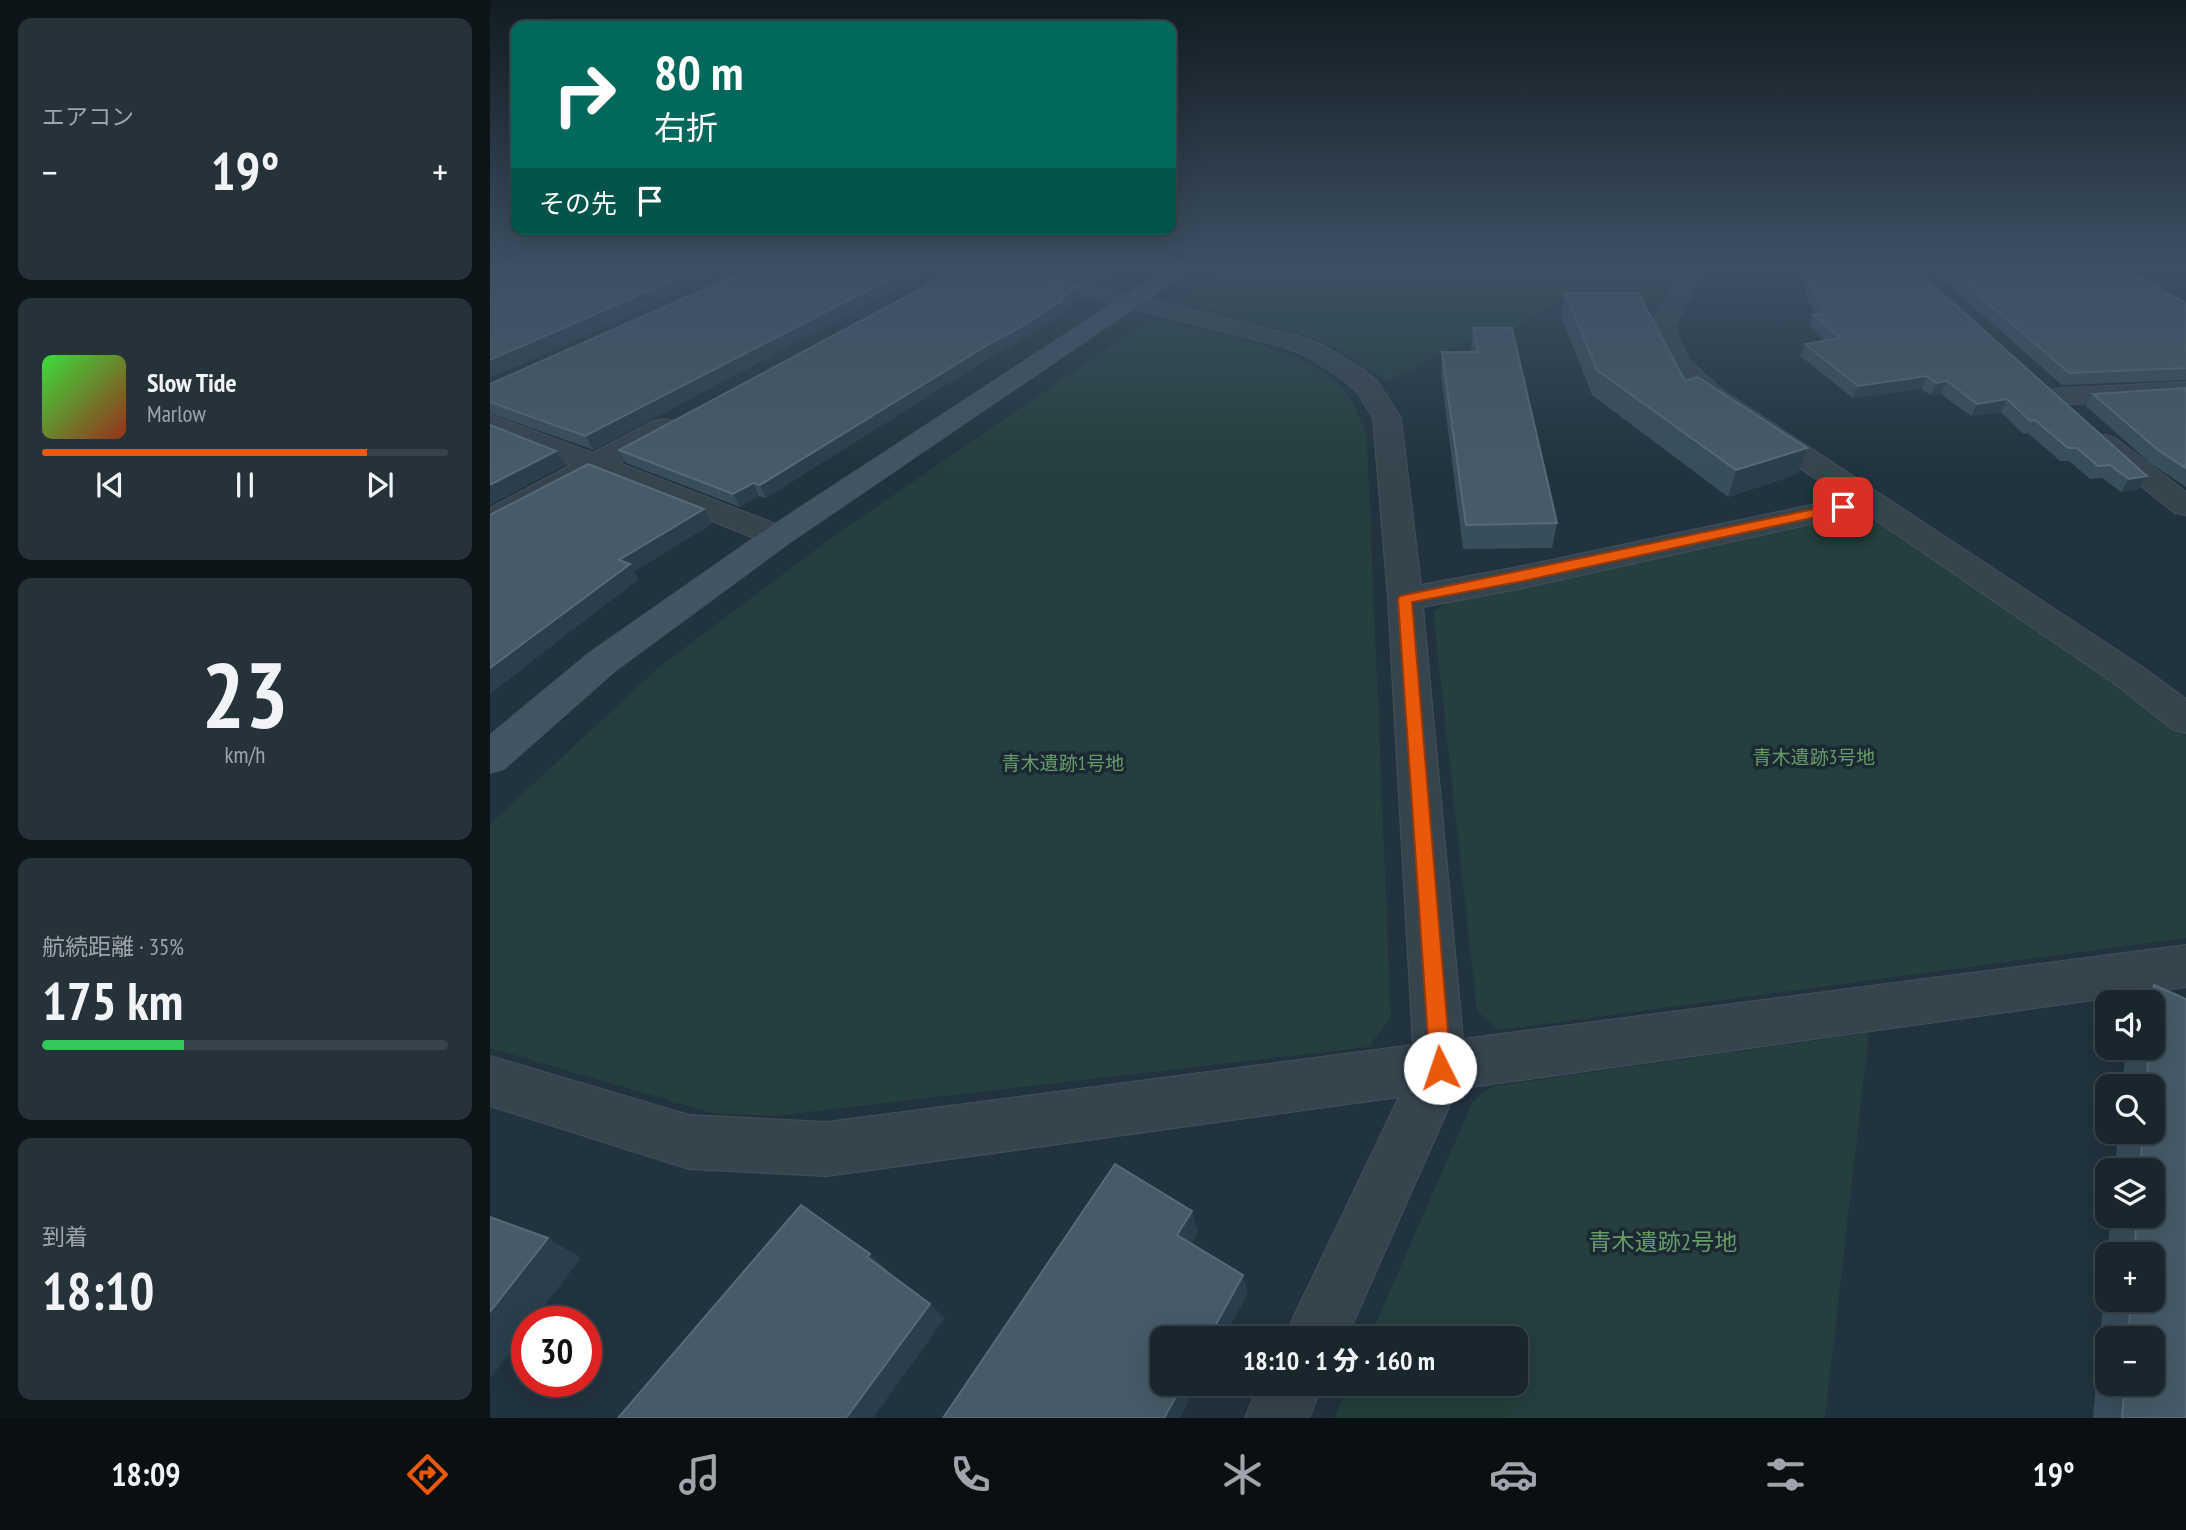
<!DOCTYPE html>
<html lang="ja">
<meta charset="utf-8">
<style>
:root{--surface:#19262e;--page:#26323a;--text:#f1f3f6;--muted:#9fa5aa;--line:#37434a;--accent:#ea580c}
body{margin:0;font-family:"PT Sans Narrow","Noto Sans JP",sans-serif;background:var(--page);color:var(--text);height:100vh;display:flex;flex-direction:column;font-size:26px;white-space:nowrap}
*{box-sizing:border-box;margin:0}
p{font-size:23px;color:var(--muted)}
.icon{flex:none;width:38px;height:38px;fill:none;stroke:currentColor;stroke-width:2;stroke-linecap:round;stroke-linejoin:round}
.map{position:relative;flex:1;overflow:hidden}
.details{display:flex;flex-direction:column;gap:18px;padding:18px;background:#0e1519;width:490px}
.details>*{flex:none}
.hud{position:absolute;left:21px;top:21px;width:665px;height:214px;border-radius:14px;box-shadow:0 7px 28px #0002,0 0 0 2px var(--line);background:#00695c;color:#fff;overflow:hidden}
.fabs{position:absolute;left:1605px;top:990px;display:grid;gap:14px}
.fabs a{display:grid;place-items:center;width:70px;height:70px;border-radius:14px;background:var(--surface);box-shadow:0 7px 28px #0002,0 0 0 2px var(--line);font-size:35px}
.speed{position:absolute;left:21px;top:1306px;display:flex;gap:14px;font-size:35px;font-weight:700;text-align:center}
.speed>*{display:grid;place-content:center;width:91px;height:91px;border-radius:50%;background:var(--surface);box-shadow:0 7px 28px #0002,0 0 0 2px var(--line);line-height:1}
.speed .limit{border:10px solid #d22;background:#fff;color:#111}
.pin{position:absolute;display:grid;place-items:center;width:60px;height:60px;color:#fff;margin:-30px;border-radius:14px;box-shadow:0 4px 10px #0006}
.me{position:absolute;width:77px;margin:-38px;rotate:356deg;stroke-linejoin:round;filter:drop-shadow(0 0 5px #0008)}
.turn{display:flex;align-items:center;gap:24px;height:147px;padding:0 28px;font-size:32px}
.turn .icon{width:91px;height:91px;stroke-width:2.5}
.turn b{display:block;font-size:49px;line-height:60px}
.then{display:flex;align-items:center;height:66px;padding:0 28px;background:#0003;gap:14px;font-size:26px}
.big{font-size:52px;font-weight:800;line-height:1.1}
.details .card{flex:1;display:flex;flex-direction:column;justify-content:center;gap:10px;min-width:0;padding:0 24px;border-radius:14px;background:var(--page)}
.details .dial{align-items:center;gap:0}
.dial b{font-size:91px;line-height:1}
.song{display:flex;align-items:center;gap:21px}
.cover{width:84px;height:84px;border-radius:10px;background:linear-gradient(135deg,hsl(120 70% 55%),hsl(10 70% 35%))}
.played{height:7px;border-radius:4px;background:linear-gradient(90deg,var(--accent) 80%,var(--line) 80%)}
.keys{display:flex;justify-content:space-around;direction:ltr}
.heat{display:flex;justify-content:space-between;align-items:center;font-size:38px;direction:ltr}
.charge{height:10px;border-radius:5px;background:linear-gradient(90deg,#34c759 35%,var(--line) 0)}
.trip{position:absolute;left:660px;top:1326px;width:378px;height:70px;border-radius:14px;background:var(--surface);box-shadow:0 7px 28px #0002,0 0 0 2px var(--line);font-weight:800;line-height:70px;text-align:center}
.dock{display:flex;height:112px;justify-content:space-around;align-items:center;background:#0a0f12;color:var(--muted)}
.dock .icon{width:49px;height:49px}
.dock .active{color:var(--accent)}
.dock b{font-size:32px;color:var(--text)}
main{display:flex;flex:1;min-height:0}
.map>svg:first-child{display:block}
</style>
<main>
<section class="details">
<div class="card"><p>エアコン</p>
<div class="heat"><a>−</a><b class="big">19°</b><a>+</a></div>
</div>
<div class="card">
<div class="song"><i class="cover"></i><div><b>Slow Tide</b><p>Marlow</p></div></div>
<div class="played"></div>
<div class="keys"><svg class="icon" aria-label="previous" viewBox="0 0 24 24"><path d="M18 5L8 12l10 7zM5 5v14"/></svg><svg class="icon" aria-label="pause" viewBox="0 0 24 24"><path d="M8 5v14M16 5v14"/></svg><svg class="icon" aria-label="next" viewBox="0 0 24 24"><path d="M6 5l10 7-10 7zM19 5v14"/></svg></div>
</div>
<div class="card dial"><b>23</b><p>km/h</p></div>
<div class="card"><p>航続距離 · 35%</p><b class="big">175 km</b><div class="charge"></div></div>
<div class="card"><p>到着</p><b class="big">18:10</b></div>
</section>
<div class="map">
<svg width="1696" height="1418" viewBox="0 0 1696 1418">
<rect width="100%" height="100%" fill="#21333e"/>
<g fill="#243f3d">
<polygon points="733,268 1190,268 1168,304 1088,291 1019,330 964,347 897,381 846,348 817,335 694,303 695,295"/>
<path d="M672,321C720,333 817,349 850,386C865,402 871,419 877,439L901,1018L878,1047L283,1116L222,1113L0,1048V824L168,668L341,538L654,323Z"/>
<polygon points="1362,515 1380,516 1643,693 1696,736 1696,938 1009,1030 987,1011 943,612 964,598"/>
<polygon points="1379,1033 1335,1418 844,1418 859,1384 1026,1384 1026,1339 879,1339 983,1101 1003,1086"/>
</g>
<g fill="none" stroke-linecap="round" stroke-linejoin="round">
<g stroke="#42505a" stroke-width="2">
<g id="street">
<polygon points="498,268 536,268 812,337 833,345 873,369 888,382 911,418 931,585 1033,566 1354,498 1211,401 1178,367 1160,327 1192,268 1214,268 1184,327 1198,359 1231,389 1651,666 1696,699 1696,733 1682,729 1625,684 1374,512 1033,588 933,607 973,1039 1696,945 1696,987 967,1089 856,1339 793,1339 909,1097 337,1176 199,1169 0,1106 0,1056 199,1115 337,1122 923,1045 898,599 883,418 868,393 855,381 815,355 794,347 501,273"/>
<polygon points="1696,382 1696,398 1563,405 1553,403 1549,397 1553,391 1563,389"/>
<polygon points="0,415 103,453 164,421 174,419 184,421 188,427 184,433 129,463 299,529 304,536 299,543 288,546 277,543 107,475 11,528 0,530 0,508 81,465 0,433"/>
<polygon points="1615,435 1625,438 1696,492 1696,515 1685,513 1605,450 1601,444 1605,438"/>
<polygon points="769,1384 833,1384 819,1418 755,1418"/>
</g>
</g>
<g stroke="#42505a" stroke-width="2">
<polygon id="secondary" points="677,268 703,268 299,543 125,671 14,769 0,773 0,735 99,653 277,529"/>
</g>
<use href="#street" fill="#36444e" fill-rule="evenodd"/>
<use href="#secondary" fill="#435462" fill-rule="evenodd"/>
</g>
<g fill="#394e5b" fill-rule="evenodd">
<polygon points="262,268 104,450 0,413 0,384"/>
<polygon points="547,268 638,268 612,284"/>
<polygon points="1334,268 1424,268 1657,476 1648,489 1631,492 1612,478 1600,479 1579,461 1570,461 1538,433 1533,434 1511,412 1481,416 1451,394 1440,395 1432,389 1363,398 1310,356 1315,344 1335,341 1319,327 1323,315 1326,315 1315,294 1317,291 1313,285 1317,274 1340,274"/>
<polygon points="1439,268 1632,268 1696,303 1696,380 1572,385"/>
<polygon points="588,287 591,298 575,309 575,312 529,342 502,356 276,498 269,496 250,507 136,463 129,450"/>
<polygon points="1075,293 1195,381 1308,474 1238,497 1102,395 1071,317"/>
<polygon points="983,328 1067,523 1062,548 973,549 951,374 952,352 981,352"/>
<polygon points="1696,388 1696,487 1660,463 1596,406 1603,394"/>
<path d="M1664,985L1696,1418H1603L1617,1258V1300H1662V1255H1617L1621,1216H1662V1171H1625L1628,1132H1662V1087H1632L1636,1048H1662V1003H1644ZM1617,1339H1662V1384H1617Z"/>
</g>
<g fill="#2a3e4b">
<polygon points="211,268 246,268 0,378 0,360"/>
<polygon points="421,268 449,268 104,450 95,436"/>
<polygon points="610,268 638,268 612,284"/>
<polygon points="588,287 591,298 575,309 575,312 529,342 502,356 276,498 270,485"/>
<polygon points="1437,376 1432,389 1363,398 1368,386"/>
<polygon points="1457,381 1451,394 1440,395 1446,383"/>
<polygon points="1517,399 1511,412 1481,416 1487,404"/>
<polygon points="1317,448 1308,474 1238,497 1246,470"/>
<polygon points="66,451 76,465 0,505 0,485"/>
<polygon points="1657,476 1648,489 1631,492 1639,479"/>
<polygon points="263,483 269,496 250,507 243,494"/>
<polygon points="214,509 222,524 144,572 149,579 0,694 0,668 129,560"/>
<polygon points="702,1211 708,1232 694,1255 687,1235"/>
<polygon points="58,1238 91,1258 43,1321 37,1321 37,1330 0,1379 0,1312"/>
<polygon points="380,1254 397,1270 394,1273 377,1257"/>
<polygon points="753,1275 758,1294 733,1339 718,1339"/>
<polygon points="440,1304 455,1318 383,1418 356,1418"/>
<polygon points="693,1384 708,1384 690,1418 674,1418"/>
</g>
<g fill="#465a67" stroke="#576a77" stroke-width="2">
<polygon points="0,268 211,268 0,360"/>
<polygon points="262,268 421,268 95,436 0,402 0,384"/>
<polygon points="470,268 514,268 588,287 569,299 573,300 526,330 499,344 270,485 263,483 243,494 129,450"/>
<polygon points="1349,268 1424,268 1657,476 1639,479 1620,465 1608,466 1587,448 1578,448 1545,420 1540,421 1517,399 1487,404 1457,381 1446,383 1437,376 1368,386 1315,344 1351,338 1323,315 1336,314 1319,282 1323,283 1317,274 1355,274"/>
<polygon points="1457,268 1632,268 1696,303 1696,368 1579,373"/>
<polygon points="1075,293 1148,293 1195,381 1208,377 1317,448 1246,470 1107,370"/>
<polygon points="983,328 1022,328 1067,523 976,525 952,352 988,352"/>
<polygon points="1696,388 1696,468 1668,450 1603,394"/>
<polygon points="0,425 66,451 0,485"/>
<polygon points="98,464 214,509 129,560 140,564 0,668 0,515"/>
<polygon points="1664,985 1696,999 1696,1418 1632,1418 1635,1384 1662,1384 1662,1339 1638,1339 1641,1300 1662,1300 1662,1255 1644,1255 1647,1216 1662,1216 1662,1171 1650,1171 1653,1132 1662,1132 1662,1087 1656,1087 1659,1048 1662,1048 1662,1003"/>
<polygon points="625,1164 702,1211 687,1235 753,1275 718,1339 672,1339 672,1384 693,1384 674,1418 453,1418"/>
<polygon points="311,1205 380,1254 377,1257 440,1304 356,1418 128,1418"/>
<polygon points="0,1217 58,1238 0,1312"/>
</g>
<linearGradient id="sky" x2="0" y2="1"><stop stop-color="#121c22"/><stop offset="0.57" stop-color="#3d5063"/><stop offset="1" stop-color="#3d5063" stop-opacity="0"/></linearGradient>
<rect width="1696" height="467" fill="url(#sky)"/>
<polygon fill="#ea580c" stroke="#983908" stroke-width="2" points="1353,503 1360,507 1358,510 1033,581 922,602 961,1068 958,1075 950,1078 943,1075 940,1068 908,599 910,596"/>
<g text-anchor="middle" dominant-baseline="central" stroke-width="7" stroke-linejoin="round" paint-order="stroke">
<g font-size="19" fill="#679c69" stroke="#1b2933">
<text x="1324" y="757">青木遺跡3号地</text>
<text x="573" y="763">青木遺跡1号地</text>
</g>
<g font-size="23" fill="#679c69" stroke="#1b2933">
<text x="1173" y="1241">青木遺跡2号地</text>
</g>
</g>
</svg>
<div class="fabs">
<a><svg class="icon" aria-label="sound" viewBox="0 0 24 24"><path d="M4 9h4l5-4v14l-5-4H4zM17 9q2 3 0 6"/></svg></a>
<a><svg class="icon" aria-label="search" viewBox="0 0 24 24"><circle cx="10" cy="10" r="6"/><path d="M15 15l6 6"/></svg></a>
<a><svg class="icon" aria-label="layers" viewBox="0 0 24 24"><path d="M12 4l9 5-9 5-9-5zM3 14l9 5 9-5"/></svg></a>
<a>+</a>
<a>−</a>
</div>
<div class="speed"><div class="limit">30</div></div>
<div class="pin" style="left:1353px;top:507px;background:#d93025"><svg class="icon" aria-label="arrive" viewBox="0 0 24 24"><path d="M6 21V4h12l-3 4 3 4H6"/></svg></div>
<svg class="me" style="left:950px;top:1068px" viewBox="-20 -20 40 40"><circle r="19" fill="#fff"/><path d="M0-13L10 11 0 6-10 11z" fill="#ea580c"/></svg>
<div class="trip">18:10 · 1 分 · 160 m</div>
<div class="hud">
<div class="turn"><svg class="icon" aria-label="right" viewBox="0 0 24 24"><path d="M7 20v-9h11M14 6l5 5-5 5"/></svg><div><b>80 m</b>右折</div></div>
<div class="then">その先<svg class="icon" aria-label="arrive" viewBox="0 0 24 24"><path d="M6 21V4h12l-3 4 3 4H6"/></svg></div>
</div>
</div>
</main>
<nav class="dock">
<b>18:09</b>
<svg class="icon active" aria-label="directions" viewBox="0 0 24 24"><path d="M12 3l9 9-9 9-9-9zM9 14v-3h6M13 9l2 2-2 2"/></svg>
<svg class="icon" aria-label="music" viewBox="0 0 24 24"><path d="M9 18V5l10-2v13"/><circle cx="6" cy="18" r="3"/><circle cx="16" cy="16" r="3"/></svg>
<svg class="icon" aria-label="phone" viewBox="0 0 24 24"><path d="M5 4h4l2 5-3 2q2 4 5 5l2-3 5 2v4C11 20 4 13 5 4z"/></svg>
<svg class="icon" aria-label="climate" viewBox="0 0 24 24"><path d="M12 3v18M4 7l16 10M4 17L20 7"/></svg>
<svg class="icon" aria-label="car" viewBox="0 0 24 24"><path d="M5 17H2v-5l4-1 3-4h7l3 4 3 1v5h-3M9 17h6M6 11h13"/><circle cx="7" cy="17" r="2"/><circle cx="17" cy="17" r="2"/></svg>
<svg class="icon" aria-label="filters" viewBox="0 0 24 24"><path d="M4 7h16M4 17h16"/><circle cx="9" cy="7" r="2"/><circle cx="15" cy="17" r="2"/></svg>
<b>19°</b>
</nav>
